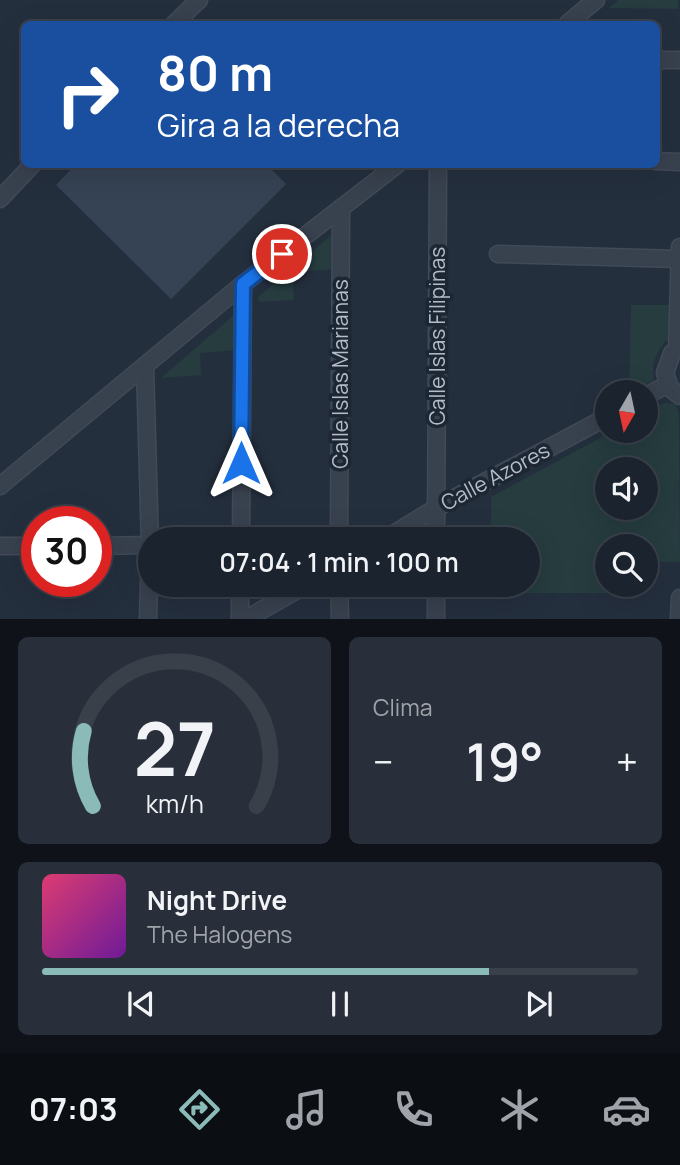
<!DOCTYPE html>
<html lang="es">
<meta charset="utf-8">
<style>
:root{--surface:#1b232e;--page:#282f3a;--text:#f1f3f6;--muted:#a0a4aa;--line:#39404a;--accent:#8bbbb9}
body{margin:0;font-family:Manrope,sans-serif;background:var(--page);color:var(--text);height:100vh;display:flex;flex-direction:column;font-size:26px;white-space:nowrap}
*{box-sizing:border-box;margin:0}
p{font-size:23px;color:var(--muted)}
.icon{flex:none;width:38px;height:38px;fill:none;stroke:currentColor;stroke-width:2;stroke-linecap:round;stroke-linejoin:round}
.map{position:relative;height:619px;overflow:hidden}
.panel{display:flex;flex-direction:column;gap:18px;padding:18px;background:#0f1319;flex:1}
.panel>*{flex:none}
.hud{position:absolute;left:21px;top:21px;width:639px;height:147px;border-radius:10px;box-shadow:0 7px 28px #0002,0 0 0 2px var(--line);background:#1a4fa0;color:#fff;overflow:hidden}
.needle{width:46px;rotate:189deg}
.tools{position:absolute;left:595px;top:380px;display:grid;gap:14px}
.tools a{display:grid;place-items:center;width:63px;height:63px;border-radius:50%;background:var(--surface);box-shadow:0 7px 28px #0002,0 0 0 2px var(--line);font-size:35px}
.speed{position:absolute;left:21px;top:506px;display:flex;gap:14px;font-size:35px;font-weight:700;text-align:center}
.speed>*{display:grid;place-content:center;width:91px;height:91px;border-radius:50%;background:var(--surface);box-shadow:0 7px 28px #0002,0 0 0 2px var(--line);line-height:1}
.speed .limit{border:10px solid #d22;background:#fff;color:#111}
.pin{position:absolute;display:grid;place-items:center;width:60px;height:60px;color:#fff;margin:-30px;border:4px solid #fff;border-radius:50%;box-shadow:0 2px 7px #0007}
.me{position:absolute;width:77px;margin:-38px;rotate:0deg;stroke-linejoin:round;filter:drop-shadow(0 0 5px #0008)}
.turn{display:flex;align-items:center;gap:24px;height:147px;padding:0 21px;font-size:32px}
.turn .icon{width:91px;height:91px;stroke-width:2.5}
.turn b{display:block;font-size:49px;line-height:60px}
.big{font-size:52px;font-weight:600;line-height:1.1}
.panel .widget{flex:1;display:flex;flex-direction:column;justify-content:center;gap:10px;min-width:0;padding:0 24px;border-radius:10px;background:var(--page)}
.panel .dial{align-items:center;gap:0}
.dial svg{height:182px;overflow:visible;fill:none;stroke:var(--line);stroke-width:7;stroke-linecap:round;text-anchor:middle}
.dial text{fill:var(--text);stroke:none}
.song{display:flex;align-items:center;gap:21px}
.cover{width:84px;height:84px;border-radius:10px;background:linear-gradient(135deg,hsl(340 70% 55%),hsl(280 70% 35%))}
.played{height:7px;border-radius:4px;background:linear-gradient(90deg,var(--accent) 75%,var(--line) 75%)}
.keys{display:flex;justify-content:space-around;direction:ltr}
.heat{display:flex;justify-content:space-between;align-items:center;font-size:38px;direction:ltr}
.panel .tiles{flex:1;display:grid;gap:18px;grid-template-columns:1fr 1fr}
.widget:last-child{grid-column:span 2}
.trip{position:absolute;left:138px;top:527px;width:402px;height:70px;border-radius:35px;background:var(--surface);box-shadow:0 7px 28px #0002,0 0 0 2px var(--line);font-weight:600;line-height:70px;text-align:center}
.tab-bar{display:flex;height:112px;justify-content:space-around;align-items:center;background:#0b0e12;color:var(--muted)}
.tab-bar .icon{width:49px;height:49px}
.tab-bar .on{color:var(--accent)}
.tab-bar b{font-size:32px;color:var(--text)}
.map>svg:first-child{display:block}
</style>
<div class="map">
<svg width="680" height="619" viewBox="0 0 680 619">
<rect width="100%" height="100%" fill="#242f3e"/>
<g fill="#263c3f" fill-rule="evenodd">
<polygon points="619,0 678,0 678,9 609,8"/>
<polygon points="336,231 338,269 293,272 294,300 259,302 258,297"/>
<path d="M631,305H674V333C660,346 650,360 654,380L629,392Z"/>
<polygon points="235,314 237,350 200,353 201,375 161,378"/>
<path d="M664,403L675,404L679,412L680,562H646V546H607V584L644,585V593H491V585L528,584V539H491V497L613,431L646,430V413ZM646,469V508H607V469Z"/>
</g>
<polygon fill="#364354" points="76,164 266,164 286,184 171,299 56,185"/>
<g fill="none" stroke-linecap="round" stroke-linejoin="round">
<g stroke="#414a57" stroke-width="19">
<g id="minor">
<polyline points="174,24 199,0"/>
<polyline points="567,24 596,0"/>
<polyline points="656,60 680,60"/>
<polyline points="656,161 680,162"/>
<polyline points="0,199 33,164"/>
<polyline points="498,254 680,259"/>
<polyline points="680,348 672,353 665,373 670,388 680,396"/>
<polyline points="677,350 680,247"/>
<polyline points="145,366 150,545 148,619"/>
<polyline points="646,396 668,384"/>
<polyline points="0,486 243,284 398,164"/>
<polyline points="241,539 243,284"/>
<polyline points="339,539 341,208"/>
<polyline points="385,539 436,508 607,417"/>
<polyline points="436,539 438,164"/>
<polyline points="0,546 37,546"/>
<polyline points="96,546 150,545"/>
<polyline points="339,584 340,619"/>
<polyline points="436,584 436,619"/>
<polyline points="240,619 240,584"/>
<polyline points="246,619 308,584"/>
<polyline points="679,619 680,598"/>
</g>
</g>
<use href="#minor" stroke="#38414e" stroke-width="16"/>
</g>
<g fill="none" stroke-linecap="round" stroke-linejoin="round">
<g stroke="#114b97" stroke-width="18">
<polyline id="route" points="241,463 243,284 282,254"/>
</g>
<use href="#route" stroke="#1a73e8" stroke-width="12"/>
</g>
<g text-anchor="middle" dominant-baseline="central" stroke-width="7" stroke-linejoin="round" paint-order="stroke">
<g font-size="21" fill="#b4bcc9" stroke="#1d2633">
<text transform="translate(437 336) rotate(-90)">Calle Islas Filipinas</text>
<text transform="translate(340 374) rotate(-90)">Calle Islas Marianas</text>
<text transform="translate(495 476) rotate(-28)">Calle Azores</text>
</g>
</g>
</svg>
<div class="tools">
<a><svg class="needle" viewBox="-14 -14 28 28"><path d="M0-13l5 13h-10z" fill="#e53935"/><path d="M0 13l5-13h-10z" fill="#a0a4aa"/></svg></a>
<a><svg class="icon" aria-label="sound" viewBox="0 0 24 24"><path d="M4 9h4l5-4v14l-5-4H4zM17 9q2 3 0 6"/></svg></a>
<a><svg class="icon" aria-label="search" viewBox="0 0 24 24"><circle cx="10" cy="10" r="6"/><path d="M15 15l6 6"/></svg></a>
</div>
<div class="speed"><div class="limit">30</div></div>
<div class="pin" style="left:282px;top:254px;background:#d93025"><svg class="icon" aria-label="arrive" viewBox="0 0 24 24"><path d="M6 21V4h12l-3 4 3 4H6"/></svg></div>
<svg class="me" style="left:241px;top:463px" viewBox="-20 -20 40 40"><path d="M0-17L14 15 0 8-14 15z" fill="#1a73e8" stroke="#fff" stroke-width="4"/></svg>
<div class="trip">07:04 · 1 min · 100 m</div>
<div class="hud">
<div class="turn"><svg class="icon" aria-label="right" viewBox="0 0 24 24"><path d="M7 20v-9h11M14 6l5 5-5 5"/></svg><div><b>80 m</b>Gira a la derecha</div></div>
</div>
</div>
<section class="panel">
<div class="tiles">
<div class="widget dial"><svg viewBox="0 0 100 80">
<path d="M14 69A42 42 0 1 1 86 69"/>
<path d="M14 69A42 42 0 0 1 10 36" stroke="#8bbbb9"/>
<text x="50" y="56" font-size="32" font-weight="700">27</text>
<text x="50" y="72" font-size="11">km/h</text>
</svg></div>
<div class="widget"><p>Clima</p>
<div class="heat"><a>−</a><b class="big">19°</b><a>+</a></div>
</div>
<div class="widget">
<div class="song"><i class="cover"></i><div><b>Night Drive</b><p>The Halogens</p></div></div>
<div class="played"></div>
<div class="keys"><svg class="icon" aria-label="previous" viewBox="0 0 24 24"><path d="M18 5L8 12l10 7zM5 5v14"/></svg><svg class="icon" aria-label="pause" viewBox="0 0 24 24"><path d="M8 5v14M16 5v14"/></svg><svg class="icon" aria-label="next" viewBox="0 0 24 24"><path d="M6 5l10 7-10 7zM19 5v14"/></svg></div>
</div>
</div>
</section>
<nav class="tab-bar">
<b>07:03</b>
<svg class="icon on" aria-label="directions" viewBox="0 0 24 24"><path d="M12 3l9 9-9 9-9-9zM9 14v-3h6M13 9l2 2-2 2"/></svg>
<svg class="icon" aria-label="music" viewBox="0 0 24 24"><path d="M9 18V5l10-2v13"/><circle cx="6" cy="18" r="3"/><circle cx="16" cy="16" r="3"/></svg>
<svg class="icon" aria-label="phone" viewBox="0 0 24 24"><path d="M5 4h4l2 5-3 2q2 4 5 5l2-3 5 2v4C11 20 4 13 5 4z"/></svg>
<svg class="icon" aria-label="climate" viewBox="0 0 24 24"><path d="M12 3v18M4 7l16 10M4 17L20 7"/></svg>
<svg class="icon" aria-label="car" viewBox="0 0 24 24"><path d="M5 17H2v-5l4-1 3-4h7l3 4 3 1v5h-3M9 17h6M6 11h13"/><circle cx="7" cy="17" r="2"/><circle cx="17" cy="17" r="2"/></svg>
</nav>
